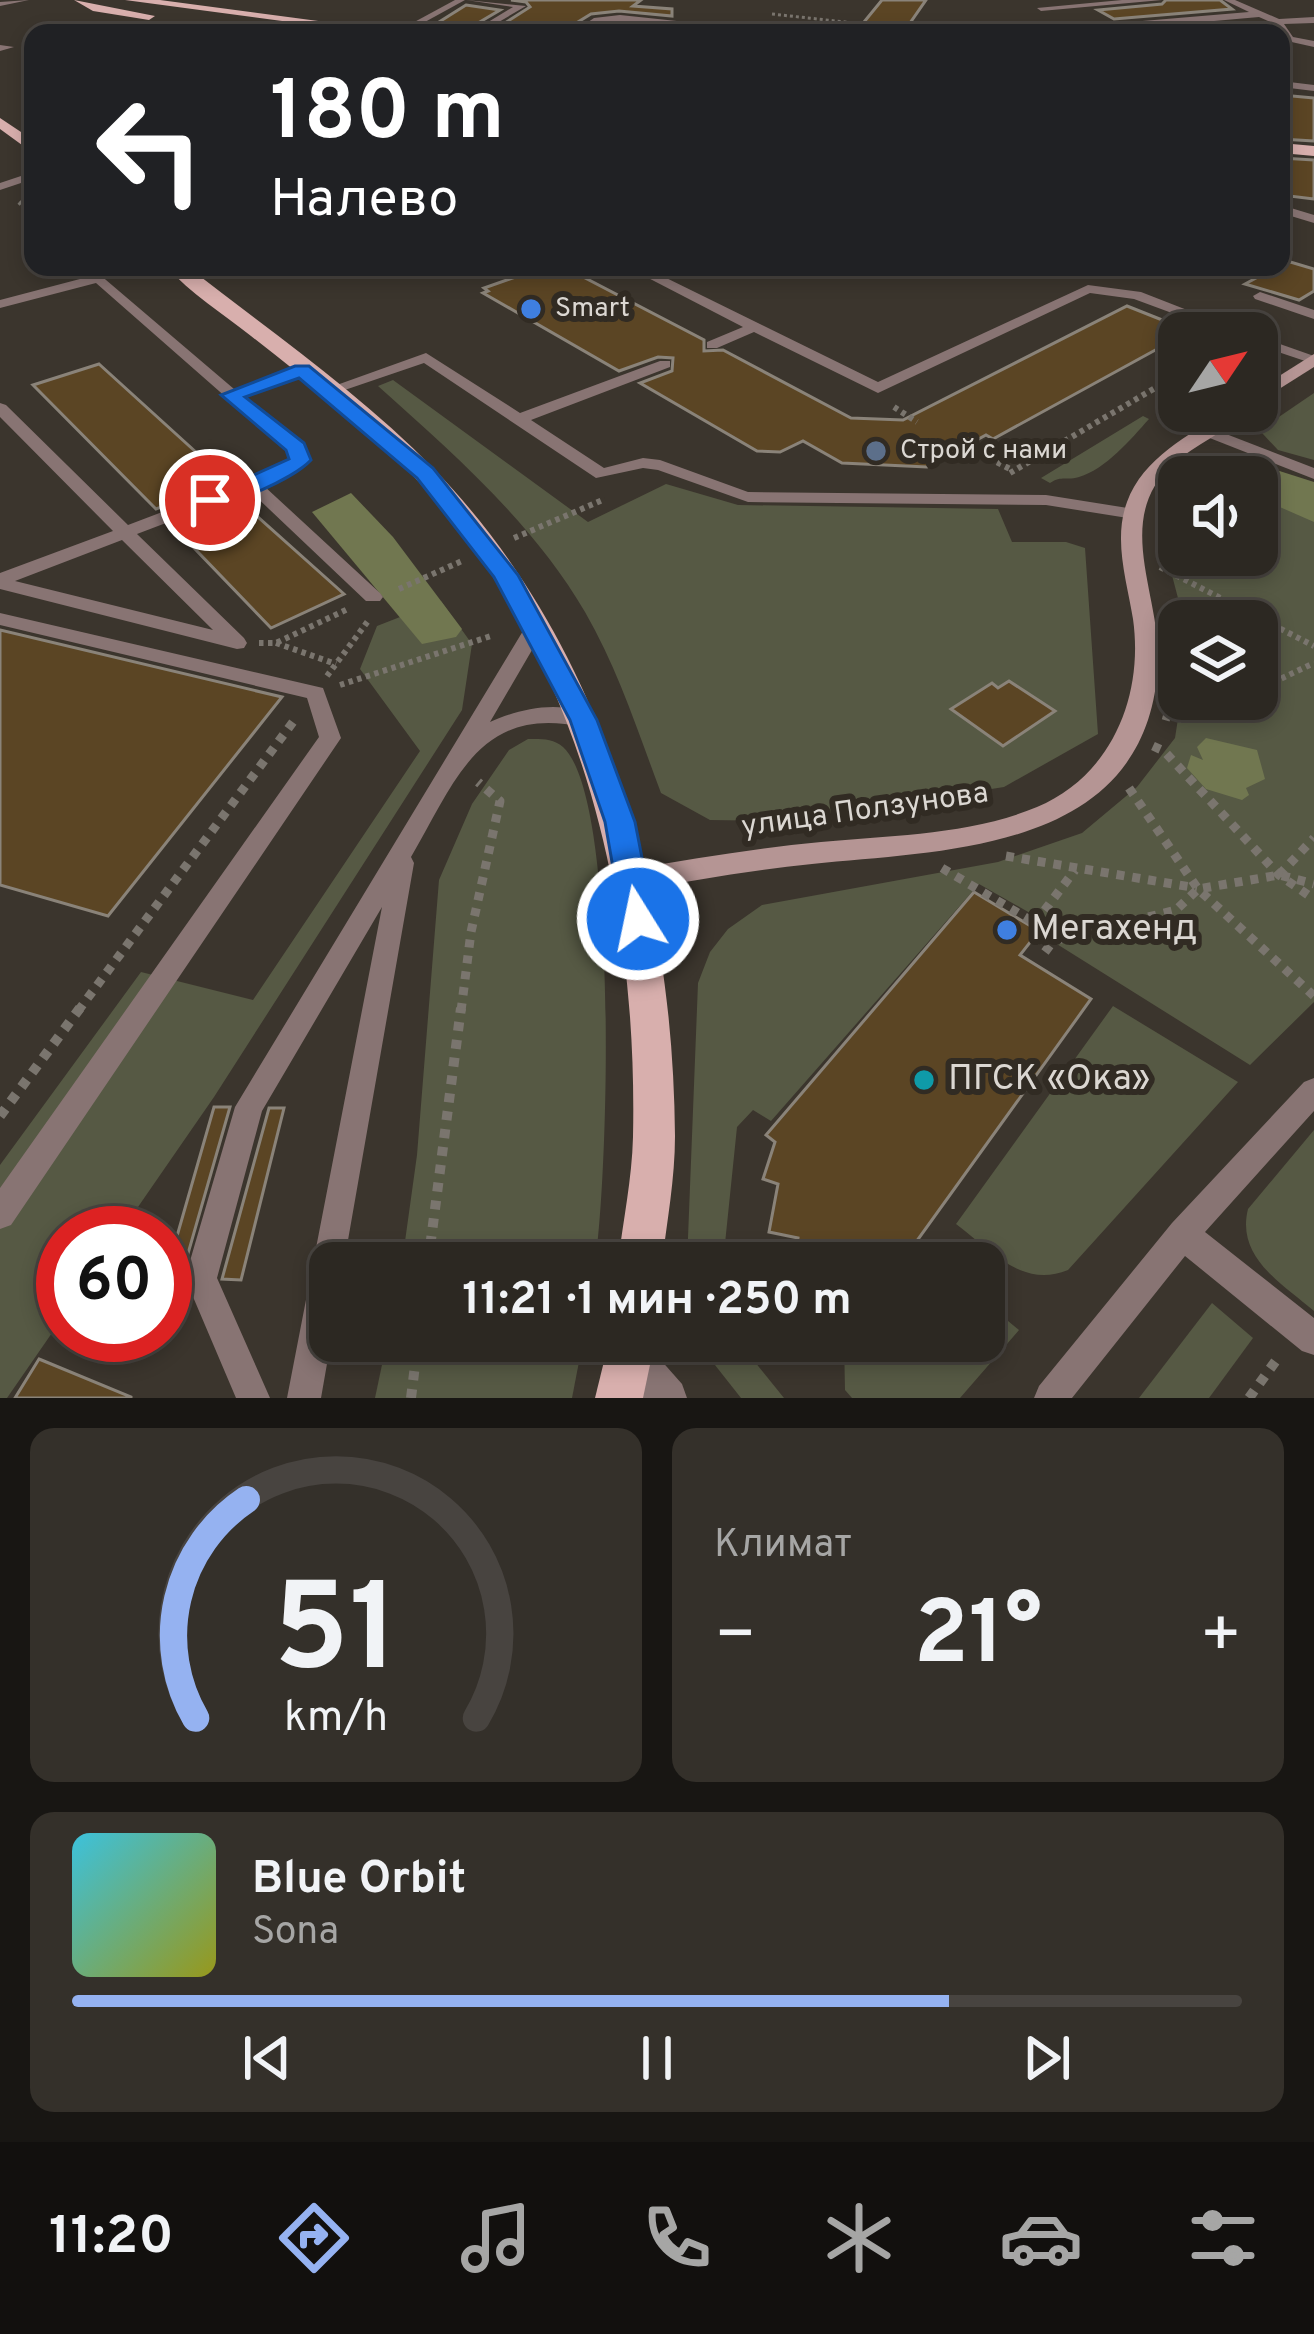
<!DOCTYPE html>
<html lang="ru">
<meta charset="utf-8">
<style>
:root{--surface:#2c2822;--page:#34302a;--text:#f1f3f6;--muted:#a6a6a5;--line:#484440;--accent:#95b2f1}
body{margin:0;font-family:Overpass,sans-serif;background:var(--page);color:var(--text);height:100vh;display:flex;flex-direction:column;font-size:45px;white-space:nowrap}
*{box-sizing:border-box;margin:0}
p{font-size:39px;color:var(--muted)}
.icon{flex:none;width:66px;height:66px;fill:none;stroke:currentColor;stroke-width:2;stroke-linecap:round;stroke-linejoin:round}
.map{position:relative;height:1398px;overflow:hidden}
.sheet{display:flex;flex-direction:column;gap:30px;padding:30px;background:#181613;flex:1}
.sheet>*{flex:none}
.banner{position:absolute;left:24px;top:24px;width:1266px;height:252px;border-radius:24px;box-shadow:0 6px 18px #0003,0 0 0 3px var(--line);background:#202124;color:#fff;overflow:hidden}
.needle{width:78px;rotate:55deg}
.controls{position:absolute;left:1158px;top:312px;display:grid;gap:24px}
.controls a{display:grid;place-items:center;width:120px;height:120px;border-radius:24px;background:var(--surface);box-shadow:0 6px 18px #0003,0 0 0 3px var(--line);font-size:60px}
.speed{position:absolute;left:36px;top:1206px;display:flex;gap:24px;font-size:60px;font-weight:700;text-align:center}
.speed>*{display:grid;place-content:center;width:156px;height:156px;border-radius:50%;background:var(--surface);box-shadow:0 6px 18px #0003,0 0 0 3px var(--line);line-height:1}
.speed .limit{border:18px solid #d22;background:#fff;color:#111}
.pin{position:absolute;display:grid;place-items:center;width:102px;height:102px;color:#fff;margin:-51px;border:6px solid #fff;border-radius:50%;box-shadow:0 3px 12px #0007}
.me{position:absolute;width:132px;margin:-66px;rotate:350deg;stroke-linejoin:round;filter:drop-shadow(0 0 9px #0008)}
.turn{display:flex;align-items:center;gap:42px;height:252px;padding:0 48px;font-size:54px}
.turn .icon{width:156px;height:156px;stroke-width:2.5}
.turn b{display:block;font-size:84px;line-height:102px}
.big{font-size:90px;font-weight:700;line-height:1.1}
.sheet .card{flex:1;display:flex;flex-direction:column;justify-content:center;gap:18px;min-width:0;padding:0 42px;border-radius:24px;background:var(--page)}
.sheet .dial{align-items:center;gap:0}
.dial svg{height:312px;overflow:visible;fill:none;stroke:var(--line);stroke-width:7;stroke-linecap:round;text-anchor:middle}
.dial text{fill:var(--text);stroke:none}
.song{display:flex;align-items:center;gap:36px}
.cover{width:144px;height:144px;border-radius:18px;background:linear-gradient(135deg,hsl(190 70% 55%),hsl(60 70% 35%))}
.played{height:12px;border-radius:6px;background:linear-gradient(90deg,var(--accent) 75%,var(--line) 75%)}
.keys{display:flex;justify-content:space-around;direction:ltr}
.heat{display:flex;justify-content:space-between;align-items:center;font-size:66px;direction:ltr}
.sheet .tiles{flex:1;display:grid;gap:30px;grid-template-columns:1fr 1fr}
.card:last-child{grid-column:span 2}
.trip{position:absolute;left:309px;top:1242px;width:696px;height:120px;border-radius:24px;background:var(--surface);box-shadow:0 6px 18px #0003,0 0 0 3px var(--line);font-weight:700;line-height:120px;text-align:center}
.menu{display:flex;height:192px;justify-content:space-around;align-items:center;background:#12100e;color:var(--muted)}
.menu .icon{width:84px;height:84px}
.menu .selected{color:var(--accent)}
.menu b{font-size:54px;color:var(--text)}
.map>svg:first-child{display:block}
</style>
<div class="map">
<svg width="1314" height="1398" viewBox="0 0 1314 1398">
<rect width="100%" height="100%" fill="#3b352d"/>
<g fill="#565944">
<path d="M393,380L588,522L666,484L738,505L998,509L1012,542H1066L1085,548L1098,734L1004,787L788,821L710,820L661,793C638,732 618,669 585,612C534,524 453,453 378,386Z"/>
<polygon points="1314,393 1314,460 1278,450 1262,433 1264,427"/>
<path d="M1143,416L1149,419C1131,439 1106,469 1079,477C1067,481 1062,475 1050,483L1041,478Z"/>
<polygon points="1230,458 1254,461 1314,485 1314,1002 1250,1065 1044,936 1051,925 979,884 771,1121 753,1110 737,1127 723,1263 687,1263 698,983 710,952 728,929 762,905 998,862 1082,833 1137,787 1175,738 1181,699 1257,699 1257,621 1184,621 1163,541 1179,492 1179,555 1257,555 1257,477 1193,477 1206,464"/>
<polygon points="441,601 472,644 462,710 214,1097 120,1233 63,1233 63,1317 7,1398 0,1398 0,1165 141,972 253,1000 420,751 360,669 377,626"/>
<path d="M528,739C540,739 553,738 563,747C620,799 608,1181 595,1263H402L417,1155L439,880L472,804L509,750Z"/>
<path d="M1113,1006L1238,1082L1068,1270C1022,1289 991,1250 956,1224Z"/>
<path d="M1314,1130V1311C1281,1283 1236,1257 1248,1209Z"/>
<polygon points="984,1301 1019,1330 960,1398 852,1398 845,1390 844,1341 984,1341"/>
<polygon points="1212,1303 1253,1338 1209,1398 1139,1398"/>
<polygon points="387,1341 583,1341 572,1398 375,1398"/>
<polygon points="696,1341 738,1341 784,1398 741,1398"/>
</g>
<g fill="#717750">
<polygon points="1238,458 1314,482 1314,522 1257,497 1257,477 1215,477 1215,470"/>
<polygon points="351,493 393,537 462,629 456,637 422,644 312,512"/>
<polygon points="1206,738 1257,750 1265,779 1246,788 1249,795 1242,800 1206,789 1187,768 1191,755 1203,760 1197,747"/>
</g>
<g fill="#5b4524" stroke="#8a8379" stroke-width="3">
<polygon points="511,0 641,0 633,6 672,9 672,16 619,11 591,14 560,33 497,28 530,7 526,2"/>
<polygon points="882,0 926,0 903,33 855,33"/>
<polygon points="1166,0 1220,0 1232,9 1114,19 1098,10 1162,4"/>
<polygon points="466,5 500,10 473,26 439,22"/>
<polygon points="1281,95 1314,98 1314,141 1281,139"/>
<polygon points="1281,158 1314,160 1314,199 1281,195"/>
<polygon points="1287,261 1314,269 1314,291 1299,300 1245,284"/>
<polygon points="544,267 564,267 704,340 704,351 723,350 851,418 903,420 1127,306 1190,331 993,439 986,435 927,467 842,463 803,441 780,452 757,451 640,383 672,371 673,358 658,357 619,371 483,293 488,291 484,288"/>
<polygon points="99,364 220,474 213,476 222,485 156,509 33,385"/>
<polygon points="239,500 344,594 271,628 172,525"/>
<polygon points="0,630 282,697 108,916 0,885"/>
<polygon points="1009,681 1055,711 1003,746 951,709 992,683 998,688"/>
<polygon points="974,892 1039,931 1020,955 1091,999 901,1263 795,1263 798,1238 769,1232 778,1184 763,1179 775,1142 766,1135"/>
<polygon points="214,1107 230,1107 181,1278 165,1278"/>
<polygon points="269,1108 284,1108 241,1280 222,1279"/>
<polygon points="39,1359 131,1397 131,1398 15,1398"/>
</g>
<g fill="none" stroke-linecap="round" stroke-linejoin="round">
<polyline stroke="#7a756e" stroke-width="3" stroke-dasharray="3 3" stroke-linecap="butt" points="772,14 945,33"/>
<polyline stroke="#7a756e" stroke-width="4.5" stroke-dasharray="3 3" stroke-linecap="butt" points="19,202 33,215"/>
<g stroke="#7a756e" stroke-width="6" stroke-dasharray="4.5 4.5" stroke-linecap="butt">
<polyline points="894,407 917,422"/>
<polyline points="965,446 1012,470"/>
<polyline points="1010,473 1179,374"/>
<polyline points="514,538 605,499"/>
<polyline points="1160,567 1314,646"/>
<polyline points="399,589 462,561"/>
<polyline points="259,643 276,643 350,608"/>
<polyline points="276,643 336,664"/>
<polyline points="327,676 368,621"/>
<polyline points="340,685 494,635"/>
<polyline points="1257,690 1314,663"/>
<polyline points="1219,705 1236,699"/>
</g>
<g stroke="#7a756e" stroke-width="9" stroke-dasharray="8 8" stroke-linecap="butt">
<polyline points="1163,715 1178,719 1228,702"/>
<polyline points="1153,746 1164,751 1279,875 1314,899"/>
<polyline points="1129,788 1198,889 1314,996"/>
<polyline points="1006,856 1197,888"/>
<polyline points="942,868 1045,929 1033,945"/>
<polyline points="1279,875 1314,838"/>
<polyline points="1035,923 1075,870"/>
<polyline points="1045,952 1053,941 1176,910 1198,889 1279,875 1314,884"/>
<polyline points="78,1011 293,722"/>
<polyline points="461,1011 471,932 500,801 478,782"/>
</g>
<g stroke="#7a756e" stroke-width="10" stroke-dasharray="9 9" stroke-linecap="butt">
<polyline points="0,1116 80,1008"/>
<polyline points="428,1263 461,1008"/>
<polyline points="411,1398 418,1341"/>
<polyline points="1249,1398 1280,1355"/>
</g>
<g fill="#887473" fill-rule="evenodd">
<polygon points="29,0 0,6 0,2"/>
<polygon points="455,0 465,0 414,28 407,26"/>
<polygon points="466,0 526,6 480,33 470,33 513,7"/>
<polygon points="1122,0 1162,0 1041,11 1037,8"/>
<polygon points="1224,0 1235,0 1279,19 1314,17 1314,23 1284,24 1293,37 1314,41 1314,47 1287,41 1275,24 1259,17 1079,33 1095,25 1249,12"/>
<polygon points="620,15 762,30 766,33 620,21 599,22 582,33 572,33 594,18"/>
<polygon points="1025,23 1042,31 1043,33 1022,28"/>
<polygon points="0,45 14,47 0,51"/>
<polygon points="1281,81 1314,85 1314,91 1281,87"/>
<polygon points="33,172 33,179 0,190 0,183"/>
<polygon points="1281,205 1314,215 1314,223 1281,213"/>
<polygon points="627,267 644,267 878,382 1088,285 1141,292 1246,333 1226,333 1134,299 1090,293 878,393 754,332 717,348 707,348 707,342 743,327"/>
<path d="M99,274L234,389L297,367H307V373L243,396L308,454L306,465L290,476L264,486L380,593L383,597L380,601H366L250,491L137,534L244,638L247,643L244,648L237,649L0,589V573L113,531L0,417V403L6,405L128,525L278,468L292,459V455L96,283L0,308V300ZM122,540L213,630L15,581Z"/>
<polygon points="1260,292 1314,310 1314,319 1255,299 1253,296"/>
<polygon points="1257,336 1314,356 1314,364 1257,345"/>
<polygon points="426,353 520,413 660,361 670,361 670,367 531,420 604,468 643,458 660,460 748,492 1046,495 1134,509 1143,514 1134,519 1046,505 748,502 658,470 643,468 596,478 424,363 333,394 320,391"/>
<polygon points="1208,427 1314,468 1314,479 1202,435 1200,432"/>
<polygon points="0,613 323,688 341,738 11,1225 0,1229 0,1188 319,737 307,698 0,625"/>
<path d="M536,620L546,626L490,722C518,709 568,697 594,720L583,727C479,704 455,782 411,857L414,863L344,1263H330L331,1341L321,1398H287L382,907L262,1111L217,1278L270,1398H236L185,1278L235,1107L526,626Z"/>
<polygon points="1314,1078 1314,1111 1205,1232 1314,1318 1314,1355 1302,1351 1185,1256 1072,1398 1034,1398 1039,1386 1172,1223 1304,1082"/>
</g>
<polygon fill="#887473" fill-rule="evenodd" points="617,1341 644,1341 682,1384 687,1398 643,1398 617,1367 611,1354"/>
<g fill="#b59594" fill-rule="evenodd">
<polygon points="1314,354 1314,367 1257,403 1257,390"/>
<path d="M1226,411H1247C1226,432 1196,444 1173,464C1112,519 1161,595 1158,663C1149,851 951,850 812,864C751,870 691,881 631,891L621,888L617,880L621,872L631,869C694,859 757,848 821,842C892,835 970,835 1037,807C1111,776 1144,697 1133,619C1127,581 1113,540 1127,502C1143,458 1189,435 1226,411Z"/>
</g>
<g fill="#d8afad" fill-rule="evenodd">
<polygon points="74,0 155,16 149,20 93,11"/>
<polygon points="125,0 160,0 409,33 372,33"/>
<polygon points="0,118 33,140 33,153 0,129"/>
<polygon points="1281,143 1314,146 1314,156 1281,153"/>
<path d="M167,267H188C271,332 360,393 434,469C605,646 673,894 675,1136C675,1179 667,1221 662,1263H618C623,1221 632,1179 633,1137C638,901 581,654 416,479C366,426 308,381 251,336C223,314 190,293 167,267Z"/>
<polygon points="609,1341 655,1341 643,1398 595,1398"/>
</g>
</g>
<path fill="#1a73e8" stroke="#114b97" stroke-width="3" d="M295,366H309L433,468L518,575L597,720L635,822L654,919L649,929L638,932L626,929L622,919L605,822L570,720L494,577L417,478L299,378L245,397L304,443L311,460C293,479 227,509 202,505L199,500L289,459L286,450L221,395Z"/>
<g fill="#3f7fe0" stroke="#312b23" stroke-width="4.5">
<circle cx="531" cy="309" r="12"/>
<circle cx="1007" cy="930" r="12"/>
</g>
<circle fill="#5c6f8a" stroke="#312b23" stroke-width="4.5" cx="876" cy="451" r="12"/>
<circle fill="#0f9aa8" stroke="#312b23" stroke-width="4.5" cx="924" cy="1080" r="12"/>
<g text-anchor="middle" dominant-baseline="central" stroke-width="12" stroke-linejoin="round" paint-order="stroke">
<g font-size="27" fill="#dbd7d2" stroke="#312b23" text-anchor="start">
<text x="555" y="309">Smart</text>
<text x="900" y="451">Строй с нами</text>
</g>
<g font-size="30" fill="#dbd7d2" stroke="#312b23">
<text transform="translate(865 811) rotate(-8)">улица Ползунова</text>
</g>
<g font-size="36" fill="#dbd7d2" stroke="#312b23" text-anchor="start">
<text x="1031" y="930">Мегахенд</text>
<text x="948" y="1080">ПГСК «Ока»</text>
</g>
</g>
</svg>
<div class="controls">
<a><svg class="needle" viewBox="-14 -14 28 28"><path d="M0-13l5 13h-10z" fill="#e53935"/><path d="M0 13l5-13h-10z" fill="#a6a6a5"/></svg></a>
<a><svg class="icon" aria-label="sound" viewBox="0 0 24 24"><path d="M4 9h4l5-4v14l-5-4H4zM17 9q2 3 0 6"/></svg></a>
<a><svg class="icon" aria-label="layers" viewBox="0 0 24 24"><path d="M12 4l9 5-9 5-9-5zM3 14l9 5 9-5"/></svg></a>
</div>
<div class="speed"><div class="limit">60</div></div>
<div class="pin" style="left:210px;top:500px;background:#d93025"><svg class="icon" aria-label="arrive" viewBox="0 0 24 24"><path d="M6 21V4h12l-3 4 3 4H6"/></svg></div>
<svg class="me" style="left:638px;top:919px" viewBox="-20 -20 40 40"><circle r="17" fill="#1a73e8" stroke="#fff" stroke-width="3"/><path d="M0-11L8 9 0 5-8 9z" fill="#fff"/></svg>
<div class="trip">11:21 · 1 мин · 250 m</div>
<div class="banner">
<div class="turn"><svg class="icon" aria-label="left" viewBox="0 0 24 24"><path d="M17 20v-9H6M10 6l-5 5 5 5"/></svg><div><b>180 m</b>Налево</div></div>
</div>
</div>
<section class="sheet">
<div class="tiles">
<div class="card dial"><svg viewBox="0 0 100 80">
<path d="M14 69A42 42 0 1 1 86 69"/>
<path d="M14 69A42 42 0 0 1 27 13" stroke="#95b2f1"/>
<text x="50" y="56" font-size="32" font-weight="700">51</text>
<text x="50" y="72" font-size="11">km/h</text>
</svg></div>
<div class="card"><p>Климат</p>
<div class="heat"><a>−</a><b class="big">21°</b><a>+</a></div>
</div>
<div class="card">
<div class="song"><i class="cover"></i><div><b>Blue Orbit</b><p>Sona</p></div></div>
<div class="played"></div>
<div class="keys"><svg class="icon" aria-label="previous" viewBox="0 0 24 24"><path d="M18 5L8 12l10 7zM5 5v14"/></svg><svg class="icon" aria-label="pause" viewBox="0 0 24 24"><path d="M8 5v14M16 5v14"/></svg><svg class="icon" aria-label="next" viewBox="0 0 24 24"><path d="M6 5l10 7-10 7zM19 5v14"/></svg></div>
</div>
</div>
</section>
<nav class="menu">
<b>11:20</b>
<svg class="icon selected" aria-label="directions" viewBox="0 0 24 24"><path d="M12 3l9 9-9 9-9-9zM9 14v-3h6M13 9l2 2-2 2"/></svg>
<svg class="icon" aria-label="music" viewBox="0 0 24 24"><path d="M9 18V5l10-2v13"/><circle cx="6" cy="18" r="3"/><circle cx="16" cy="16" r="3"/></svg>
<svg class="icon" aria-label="phone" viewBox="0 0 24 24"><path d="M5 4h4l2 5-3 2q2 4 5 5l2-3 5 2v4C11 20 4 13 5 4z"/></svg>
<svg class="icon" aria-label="climate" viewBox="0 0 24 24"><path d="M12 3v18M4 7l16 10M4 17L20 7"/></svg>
<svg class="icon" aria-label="car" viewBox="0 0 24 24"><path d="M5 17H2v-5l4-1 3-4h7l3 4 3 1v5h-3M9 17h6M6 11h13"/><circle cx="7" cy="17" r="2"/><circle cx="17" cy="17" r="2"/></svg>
<svg class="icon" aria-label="filters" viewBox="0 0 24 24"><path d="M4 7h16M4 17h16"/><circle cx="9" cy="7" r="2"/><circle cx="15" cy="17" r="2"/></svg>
</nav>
